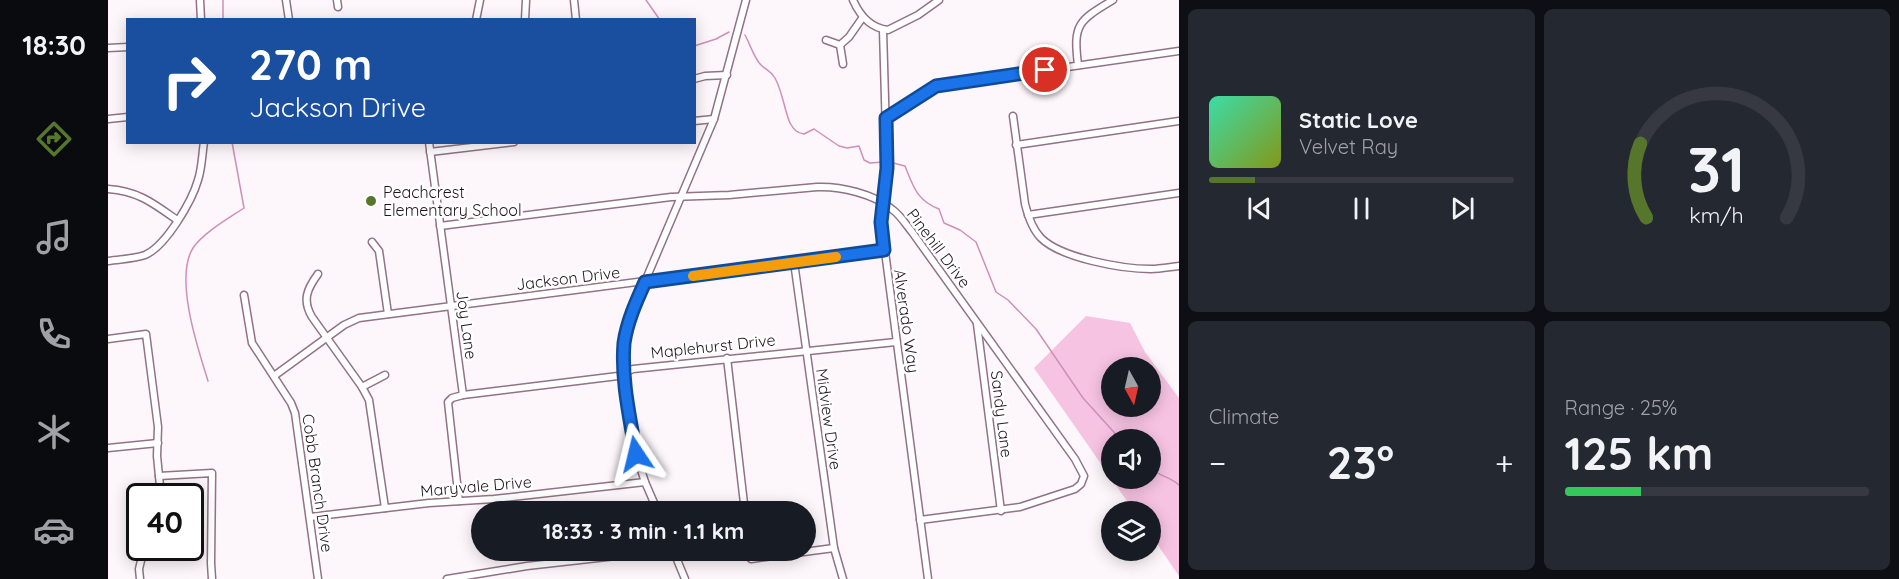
<!DOCTYPE html>
<meta charset="utf-8">
<style>
:root{--surface:#171b24;--page:#242831;--text:#f1f3f6;--muted:#9ea1a6;--line:#363941;--accent:#56762c}
body{margin:0;font-family:Quicksand,sans-serif;background:var(--page);color:var(--text);height:100vh;display:flex;flex-direction:column;font-size:22px;white-space:nowrap}
*{box-sizing:border-box;margin:0}
p{font-size:20px;color:var(--muted)}
.icon{flex:none;width:33px;height:33px;fill:none;stroke:currentColor;stroke-width:2;stroke-linecap:round;stroke-linejoin:round}
.map{position:relative;flex:1;overflow:hidden}
.panel{display:flex;flex-direction:column;gap:9px;padding:9px;background:#0d0f14;width:720px}
.panel>*{flex:none}
.hud{position:absolute;left:18px;top:18px;width:570px;height:126px;border-radius:0px;box-shadow:0 3px 15px #0003;background:#1a4fa0;color:#fff;overflow:hidden}
.needle{width:39px;rotate:172deg}
.controls{position:absolute;left:993px;top:357px;display:grid;gap:12px}
.controls a{display:grid;place-items:center;width:60px;height:60px;border-radius:50%;background:var(--surface);box-shadow:0 3px 15px #0003;font-size:30px}
.speed{position:absolute;left:18px;top:483px;display:flex;gap:12px;font-size:30px;font-weight:700;text-align:center}
.speed>*{display:grid;place-content:center;width:78px;height:78px;border-radius:50%;background:var(--surface);box-shadow:0 3px 15px #0003;line-height:1}
.speed .limit{border:3px solid #111;border-radius:9px;background:#fff;color:#111}
.pin{position:absolute;display:grid;place-items:center;width:51px;height:51px;color:#fff;margin:-26px;border:3px solid #fff;border-radius:50%;box-shadow:0 2px 6px #0007}
.me{position:absolute;width:66px;margin:-33px;rotate:350deg;stroke-linejoin:round;filter:drop-shadow(0 0 4px #0008)}
.turn{display:flex;align-items:center;gap:21px;height:126px;padding:0 24px;font-size:27px}
.turn .icon{width:78px;height:78px;stroke-width:2.5}
.turn b{display:block;font-size:42px;line-height:51px}
.big{font-size:45px;font-weight:700;line-height:1.1}
.panel .card{flex:1;display:flex;flex-direction:column;justify-content:center;gap:9px;min-width:0;padding:0 21px;border-radius:9px;background:var(--page)}
.panel .dial{align-items:center;gap:0}
.dial svg{height:156px;overflow:visible;fill:none;stroke:var(--line);stroke-width:7;stroke-linecap:round;text-anchor:middle}
.dial text{fill:var(--text);stroke:none}
.song{display:flex;align-items:center;gap:18px}
.cover{width:72px;height:72px;border-radius:9px;background:linear-gradient(135deg,hsl(160 70% 55%),hsl(70 70% 35%))}
.played{height:6px;border-radius:3px;background:linear-gradient(90deg,var(--accent) 15%,var(--line) 15%)}
.keys{display:flex;justify-content:space-around;direction:ltr}
.heat{display:flex;justify-content:space-between;align-items:center;font-size:33px;direction:ltr}
.charge{height:9px;border-radius:4px;background:linear-gradient(90deg,#34c759 25%,var(--line) 0)}
.panel .tiles{flex:1;display:grid;gap:9px;grid-template-columns:repeat(2,1fr)}
.trip{position:absolute;left:363px;top:501px;width:345px;height:60px;border-radius:30px;background:var(--surface);box-shadow:0 3px 15px #0003;font-weight:700;line-height:60px;text-align:center}
main{display:flex;flex:1;min-height:0}
.menu{display:flex;flex-direction:column;width:108px;justify-content:space-around;align-items:center;background:#090b0e;color:var(--muted)}
.menu .icon{width:42px;height:42px}
.menu .selected{color:var(--accent)}
.menu b{font-size:27px;color:var(--text)}
.map>svg:first-child{display:block}
</style>
<main>
<nav class="menu">
<b>18:30</b>
<svg class="icon selected" aria-label="directions" viewBox="0 0 24 24"><path d="M12 3l9 9-9 9-9-9zM9 14v-3h6M13 9l2 2-2 2"/></svg>
<svg class="icon" aria-label="music" viewBox="0 0 24 24"><path d="M9 18V5l10-2v13"/><circle cx="6" cy="18" r="3"/><circle cx="16" cy="16" r="3"/></svg>
<svg class="icon" aria-label="phone" viewBox="0 0 24 24"><path d="M5 4h4l2 5-3 2q2 4 5 5l2-3 5 2v4C11 20 4 13 5 4z"/></svg>
<svg class="icon" aria-label="climate" viewBox="0 0 24 24"><path d="M12 3v18M4 7l16 10M4 17L20 7"/></svg>
<svg class="icon" aria-label="car" viewBox="0 0 24 24"><path d="M5 17H2v-5l4-1 3-4h7l3 4 3 1v5h-3M9 17h6M6 11h13"/><circle cx="7" cy="17" r="2"/><circle cx="17" cy="17" r="2"/></svg>
</nav>
<div class="map">
<svg width="1071" height="579" viewBox="0 0 1071 579">
<rect width="100%" height="100%" fill="#fdf6fa"/>
<path fill="#f7c3e3" fill-rule="evenodd" d="M978,316L1022,323L1037,352L1071,398V576L1043,535L1042,512L1026,511L926,368ZM1004,368H1042V406H1004ZM1004,440H1042V478H1004Z"/>
<g fill="none" stroke-linecap="round" stroke-linejoin="round">
<g stroke="#cf90b8" stroke-width="1.5">
<polyline points="538,0 552,20"/>
<polyline points="115,20 115,0"/>
<path d="M637,35C642,44 646,58 653,65C658,70 663,71 667,78C675,93 676,109 682,123C686,130 689,133 696,134L706,129L731,146L739,148L751,146L756,160L762,163L776,162"/>
<polyline points="586,46 608,39 621,32"/>
<path d="M781,162L797,166C805,186 809,201 831,209L836,223L852,230L868,242L888,292L900,300L928,329L975,398L1013,440"/>
<path d="M100,381C90,349 66,278 85,248C95,233 121,218 136,208L124,142"/>
<path d="M1042,468C1051,476 1063,477 1071,485"/>
</g>
<g stroke="#927285" stroke-width="9">
<g id="minor">
<polyline points="92,0 93,20"/>
<polyline points="178,0 181,20"/>
<polyline points="229,0 230,7"/>
<polyline points="466,0 468,20"/>
<path d="M745,0C752,16 762,28 780,30L810,15L831,0"/>
<polyline points="368,20 372,0"/>
<polyline points="417,20 418,0"/>
<polyline points="775,30 779,168 773,221 820,579"/>
<polyline points="718,40 732,45 741,37 755,17"/>
<polyline points="732,45 735,64"/>
<polyline points="0,48 20,47"/>
<path d="M970,65C965,24 970,21 1005,0"/>
<polyline points="586,79 597,76 619,75"/>
<path d="M905,116L917,204C920,216 924,229 933,238C953,258 1014,269 1043,269C1052,269 1062,267 1071,266"/>
<polyline points="778,118 828,86 1071,51"/>
<polyline points="0,119 20,117"/>
<polyline points="586,121 606,119"/>
<polyline points="321,142 355,395 344,398 340,402 351,501"/>
<polyline points="908,145 1071,121"/>
<polyline points="322,152 406,142"/>
<path d="M0,189C30,191 45,203 69,220"/>
<polyline points="920,215 1071,193"/>
<path d="M332,226L563,197L621,195L709,187C732,186 767,194 785,210C793,216 798,225 804,232L967,459L976,476L973,484L967,489L912,507L812,520"/>
<polyline points="264,242 271,251 280,314"/>
<path d="M0,261C12,259 26,259 37,255C58,246 84,201 90,180C94,168 94,155 96,142"/>
<polyline points="686,262 726,548 735,579"/>
<path d="M210,274C199,289 194,300 204,317L254,387L261,400L277,508"/>
<polyline points="136,295 144,343 183,403 187,413 210,579"/>
<polyline points="869,324 893,511"/>
<polyline points="0,339 38,334 50,427 49,456 52,486 50,496"/>
<polyline points="619,358 637,512"/>
<polyline points="166,376 236,325 251,318 776,250"/>
<polyline points="254,387 277,375"/>
<polyline points="355,395 510,376 525,369 788,342"/>
<polyline points="0,448 50,443"/>
<polyline points="51,476 104,473 103,563 104,579"/>
<polyline points="550,512 537,482 528,454 516,373 516,342 527,305 606,119 638,0"/>
<polyline points="202,517 321,503 386,499 537,482"/>
<polyline points="565,550 577,579"/>
<polyline points="642,550 643,559 726,548"/>
<polyline points="32,579 31,569 36,548"/>
<polyline points="339,579 419,566 561,550"/>
</g>
</g>
<use href="#minor" stroke="#fff" stroke-width="6"/>
</g>
<g fill="none" stroke-linecap="round" stroke-linejoin="round">
<g stroke="#114b97" stroke-width="15">
<path id="route" d="M528,454C522,418 513,380 516,343C519,322 528,302 537,282L776,250L773,222L779,168L778,118L828,86L937,70"/>
</g>
<use href="#route" stroke="#1a73e8" stroke-width="10"/>
<polyline stroke="#f59e0b" stroke-width="10" points="585,276 728,257"/>
</g>
<circle fill="#56762c" stroke="#fff" stroke-width="2" cx="263" cy="201" r="6"/>
<g text-anchor="middle" dominant-baseline="central" stroke-width="5" stroke-linejoin="round" paint-order="stroke">
<g font-size="16" fill="#22161d" stroke="#fff" text-anchor="start">
<text x="275" y="192">Peachcrest<tspan x="275" dy="18">Elementary School</tspan></text>
</g>
<g font-size="16" fill="#22161d" stroke="#fff">
<text transform="translate(831 248) rotate(53)">Pinehill Drive</text>
<text transform="translate(460 278) rotate(-7)">Jackson Drive</text>
<text transform="translate(799 321) rotate(82)">Alverado Way</text>
<text transform="translate(359 325) rotate(82)">Joy Lane</text>
<text transform="translate(605 346) rotate(-6)">Maplehurst Drive</text>
<text transform="translate(894 414) rotate(83)">Sandy Lane</text>
<text transform="translate(721 419) rotate(82)">Midview Drive</text>
<text transform="translate(210 483) rotate(82)">Cobb Branch Drive</text>
<text transform="translate(368 486) rotate(-5)">Maryvale Drive</text>
</g>
</g>
</svg>
<div class="controls">
<a><svg class="needle" viewBox="-14 -14 28 28"><path d="M0-13l5 13h-10z" fill="#e53935"/><path d="M0 13l5-13h-10z" fill="#9ea1a6"/></svg></a>
<a><svg class="icon" aria-label="sound" viewBox="0 0 24 24"><path d="M4 9h4l5-4v14l-5-4H4zM17 9q2 3 0 6"/></svg></a>
<a><svg class="icon" aria-label="layers" viewBox="0 0 24 24"><path d="M12 4l9 5-9 5-9-5zM3 14l9 5 9-5"/></svg></a>
</div>
<div class="speed"><div class="limit">40</div></div>
<div class="pin" style="left:937px;top:70px;background:#d93025"><svg class="icon" aria-label="arrive" viewBox="0 0 24 24"><path d="M6 21V4h12l-3 4 3 4H6"/></svg></div>
<svg class="me" style="left:528px;top:454px" viewBox="-20 -20 40 40"><path d="M0-17L14 15 0 8-14 15z" fill="#1a73e8" stroke="#fff" stroke-width="4"/></svg>
<div class="trip">18:33 · 3 min · 1.1 km</div>
<div class="hud">
<div class="turn"><svg class="icon" aria-label="right" viewBox="0 0 24 24"><path d="M7 20v-9h11M14 6l5 5-5 5"/></svg><div><b>270 m</b>Jackson Drive</div></div>
</div>
</div>
<section class="panel">
<div class="tiles">
<div class="card">
<div class="song"><i class="cover"></i><div><b>Static Love</b><p>Velvet Ray</p></div></div>
<div class="played"></div>
<div class="keys"><svg class="icon" aria-label="previous" viewBox="0 0 24 24"><path d="M18 5L8 12l10 7zM5 5v14"/></svg><svg class="icon" aria-label="pause" viewBox="0 0 24 24"><path d="M8 5v14M16 5v14"/></svg><svg class="icon" aria-label="next" viewBox="0 0 24 24"><path d="M6 5l10 7-10 7zM19 5v14"/></svg></div>
</div>
<div class="card dial"><svg viewBox="0 0 100 80">
<path d="M14 69A42 42 0 1 1 86 69"/>
<path d="M14 69A42 42 0 0 1 11 31" stroke="#56762c"/>
<text x="50" y="56" font-size="32" font-weight="700">31</text>
<text x="50" y="72" font-size="11">km/h</text>
</svg></div>
<div class="card"><p>Climate</p>
<div class="heat"><a>−</a><b class="big">23°</b><a>+</a></div>
</div>
<div class="card"><p>Range · 25%</p><b class="big">125 km</b><div class="charge"></div></div>
</div>
</section>
</main>
